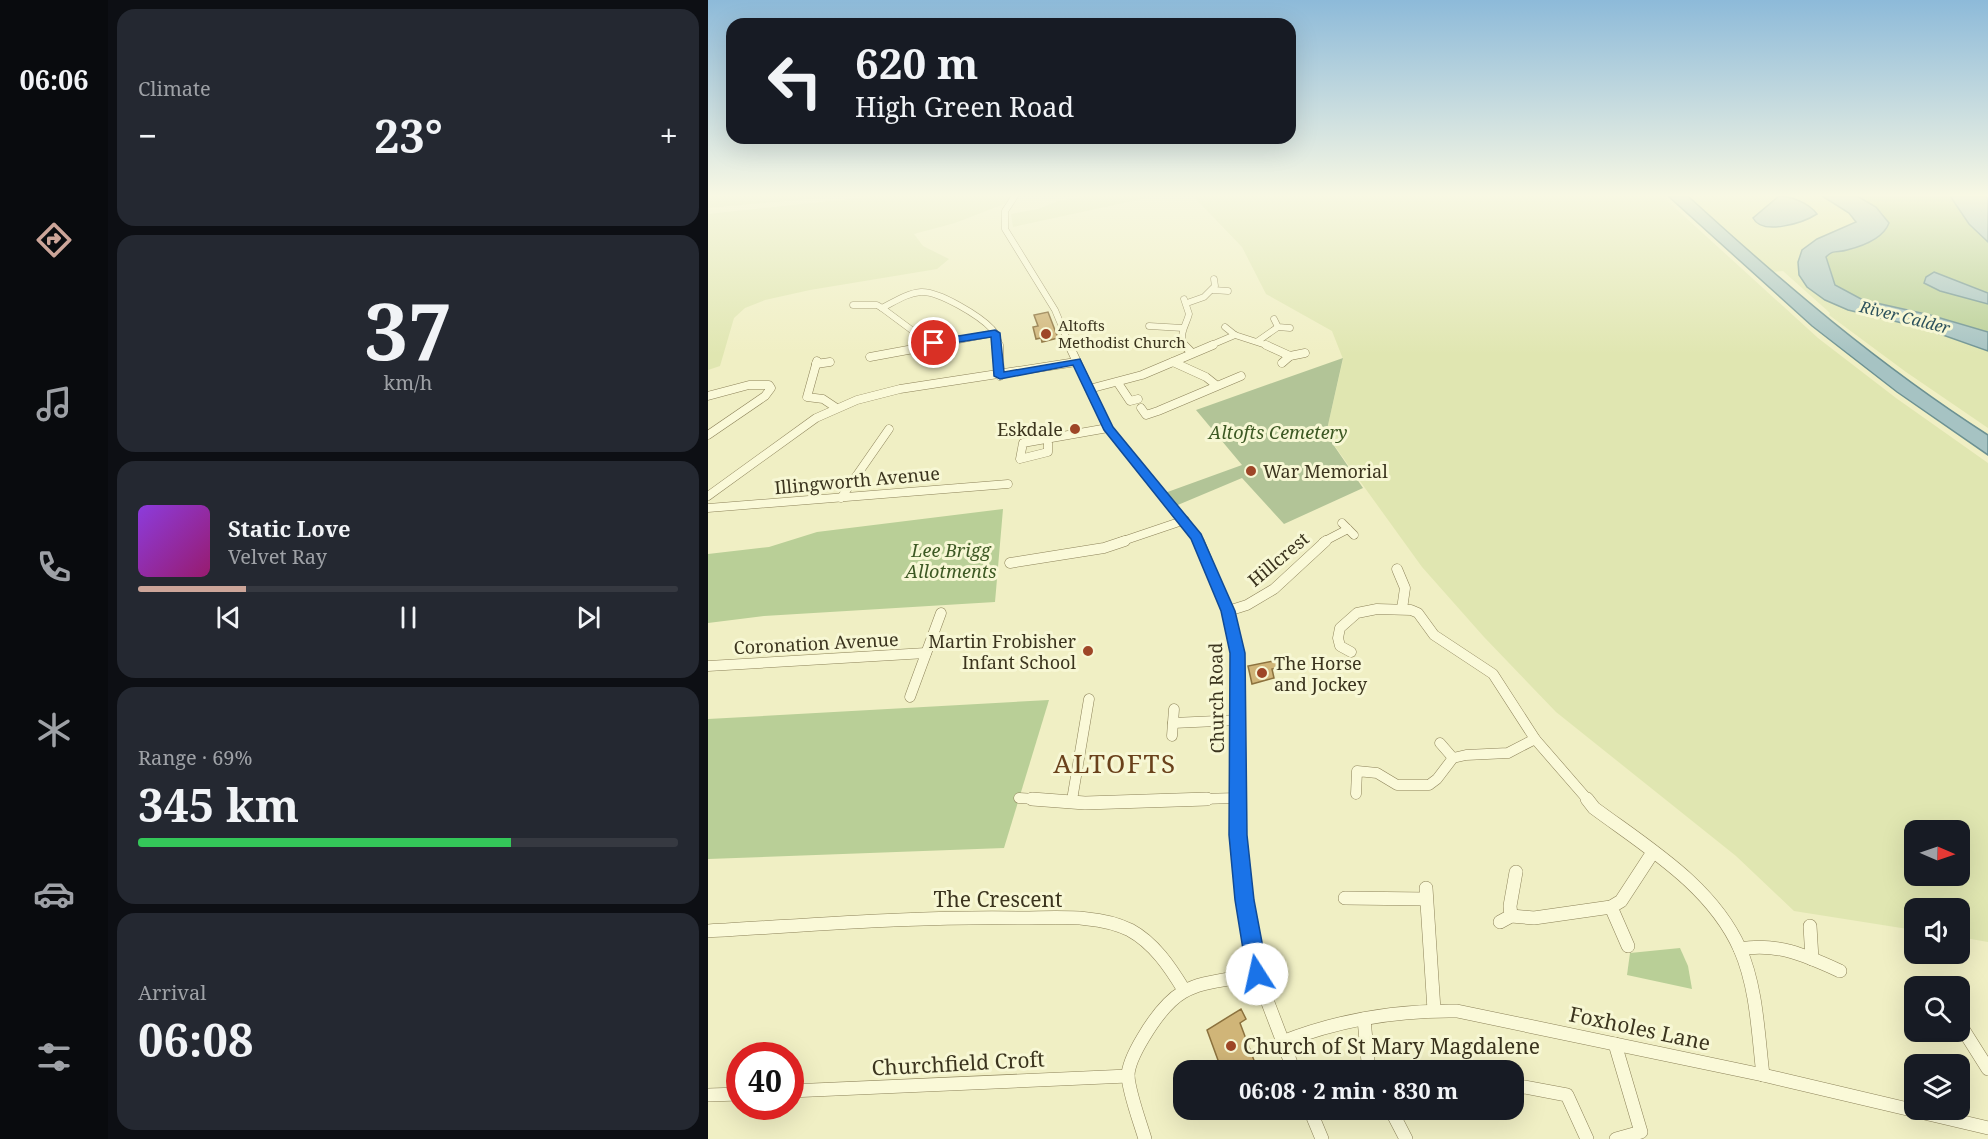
<!DOCTYPE html>
<meta charset="utf-8">
<style>
:root{--surface:#171b24;--page:#242831;--text:#f1f3f6;--muted:#9ea1a6;--line:#363941;--accent:#cca599}
body{margin:0;font-family:"Noto Serif",serif;background:var(--page);color:var(--text);height:100vh;display:flex;flex-direction:column;font-size:22px;white-space:nowrap}
*{box-sizing:border-box;margin:0}
p{font-size:20px;color:var(--muted)}
.icon{flex:none;width:33px;height:33px;fill:none;stroke:currentColor;stroke-width:2;stroke-linecap:round;stroke-linejoin:round}
.map{position:relative;flex:1;overflow:hidden}
.drawer{display:flex;flex-direction:column;gap:9px;padding:9px;background:#0d0f14;width:600px}
.drawer>*{flex:none}
.hud{position:absolute;left:18px;top:18px;width:570px;height:126px;border-radius:18px;box-shadow:0 6px 24px #0002;background:#171b24;color:var(--text);overflow:hidden}
.needle{width:39px;rotate:92deg}
.tools{position:absolute;left:1196px;top:820px;display:grid;gap:12px}
.tools a{display:grid;place-items:center;width:66px;height:66px;border-radius:12px;background:var(--surface);box-shadow:0 6px 24px #0002;font-size:30px}
.speed{position:absolute;left:18px;top:1042px;display:flex;gap:12px;font-size:30px;font-weight:700;text-align:center}
.speed>*{display:grid;place-content:center;width:78px;height:78px;border-radius:50%;background:var(--surface);box-shadow:0 6px 24px #0002;line-height:1}
.speed .limit{border:9px solid #d22;background:#fff;color:#111}
.pin{position:absolute;display:grid;place-items:center;width:51px;height:51px;color:#fff;margin:-26px;border:3px solid #fff;border-radius:50%;box-shadow:0 2px 6px #0007}
.me{position:absolute;width:66px;margin:-33px;rotate:350deg;stroke-linejoin:round;filter:drop-shadow(0 0 4px #0008)}
.turn{display:flex;align-items:center;gap:21px;height:126px;padding:0 30px;font-size:27px}
.turn .icon{width:78px;height:78px;stroke-width:2.5}
.turn b{display:block;font-size:42px;line-height:51px}
.big{font-size:45px;font-weight:700;line-height:1.1}
.drawer .tile{flex:1;display:flex;flex-direction:column;justify-content:center;gap:9px;min-width:0;padding:0 21px;border-radius:18px;background:var(--page)}
.drawer .dial{align-items:center;gap:0}
.dial b{font-size:78px;line-height:1}
.song{display:flex;align-items:center;gap:18px}
.cover{width:72px;height:72px;border-radius:9px;background:linear-gradient(135deg,hsl(270 70% 55%),hsl(320 70% 35%))}
.played{height:6px;border-radius:3px;background:linear-gradient(90deg,var(--accent) 20%,var(--line) 20%)}
.keys{display:flex;justify-content:space-around;direction:ltr}
.heat{display:flex;justify-content:space-between;align-items:center;font-size:33px;direction:ltr}
.charge{height:9px;border-radius:4px;background:linear-gradient(90deg,#34c759 69%,var(--line) 0)}
.trip{position:absolute;left:465px;top:1060px;width:351px;height:60px;border-radius:18px;background:var(--surface);box-shadow:0 6px 24px #0002;font-weight:700;line-height:60px;text-align:center}
main{display:flex;flex:1;min-height:0}
.tabs{display:flex;flex-direction:column;width:108px;justify-content:space-around;align-items:center;background:#090b0e;color:var(--muted)}
.tabs .icon{width:42px;height:42px}
.tabs .current{color:var(--accent)}
.tabs b{font-size:27px;color:var(--text)}
.map>svg:first-child{display:block}
</style>
<main>
<nav class="tabs">
<b>06:06</b>
<svg class="icon current" aria-label="directions" viewBox="0 0 24 24"><path d="M12 3l9 9-9 9-9-9zM9 14v-3h6M13 9l2 2-2 2"/></svg>
<svg class="icon" aria-label="music" viewBox="0 0 24 24"><path d="M9 18V5l10-2v13"/><circle cx="6" cy="18" r="3"/><circle cx="16" cy="16" r="3"/></svg>
<svg class="icon" aria-label="phone" viewBox="0 0 24 24"><path d="M5 4h4l2 5-3 2q2 4 5 5l2-3 5 2v4C11 20 4 13 5 4z"/></svg>
<svg class="icon" aria-label="climate" viewBox="0 0 24 24"><path d="M12 3v18M4 7l16 10M4 17L20 7"/></svg>
<svg class="icon" aria-label="car" viewBox="0 0 24 24"><path d="M5 17H2v-5l4-1 3-4h7l3 4 3 1v5h-3M9 17h6M6 11h13"/><circle cx="7" cy="17" r="2"/><circle cx="17" cy="17" r="2"/></svg>
<svg class="icon" aria-label="filters" viewBox="0 0 24 24"><path d="M4 7h16M4 17h16"/><circle cx="9" cy="7" r="2"/><circle cx="15" cy="17" r="2"/></svg>
</nav>
<section class="drawer">
<div class="tile"><p>Climate</p>
<div class="heat"><a>−</a><b class="big">23°</b><a>+</a></div>
</div>
<div class="tile dial"><b>37</b><p>km/h</p></div>
<div class="tile">
<div class="song"><i class="cover"></i><div><b>Static Love</b><p>Velvet Ray</p></div></div>
<div class="played"></div>
<div class="keys"><svg class="icon" aria-label="previous" viewBox="0 0 24 24"><path d="M18 5L8 12l10 7zM5 5v14"/></svg><svg class="icon" aria-label="pause" viewBox="0 0 24 24"><path d="M8 5v14M16 5v14"/></svg><svg class="icon" aria-label="next" viewBox="0 0 24 24"><path d="M6 5l10 7-10 7zM19 5v14"/></svg></div>
</div>
<div class="tile"><p>Range · 69%</p><b class="big">345 km</b><div class="charge"></div></div>
<div class="tile"><p>Arrival</p><b class="big">06:08</b></div>
</section>
<div class="map">
<svg width="1280" height="1139" viewBox="0 0 1280 1139">
<rect width="100%" height="100%" fill="#f0efc4"/>
<g fill="#e0e6b1" fill-rule="evenodd">
<polygon points="0,196 134,196 0,208"/>
<polygon points="169,196 304,196 296,204 247,223 206,234 215,246 241,259 229,269 102,290 57,300 37,308 26,318 12,366 0,370 0,214"/>
<polygon points="380,196 448,196 305,227 303,214 330,209 350,201"/>
<path d="M485,196H954L1110,338L1188,398L1280,463V942L1251,937V909H1206V930L1086,911L1028,856L848,712L776,637L714,567L618,434L635,359L624,331L558,294L534,247ZM1206,831H1251V876H1206Z"/>
<polygon points="980,196 1114,196 1141,213 1147,219 1145,225 1120,234 1094,250 1090,262 1091,275 1168,316 1215,328 1280,351 1280,428 1198,372 1121,315 1122,313 1075,271 1064,272 1061,269"/>
</g>
<g fill="#b9cf97">
<path d="M1149,196H1242L1261,224L1280,242V332L1222,315L1155,300L1127,285L1118,257C1125,249 1130,253 1139,250C1153,247 1172,239 1179,227L1174,213Z"/>
<polygon points="295,509 287,602 56,616 0,623 0,554 61,547 109,532"/>
<polygon points="341,700 296,848 0,859 0,719"/>
<polygon points="972,948 980,966 984,989 919,975 922,953"/>
</g>
<polygon fill="#b2c497" points="635,358 618,434 655,488 576,524 534,478 465,507 454,494 534,465 488,410"/>
<g fill="#a6c3c3" stroke="#6c9192" stroke-width="1.5">
<path d="M960,196H980C1075,283 1171,365 1280,435V455L1189,392L1104,326Z"/>
<path d="M1071,196C1083,196 1101,203 1109,214C1095,223 1054,236 1045,218Z"/>
<path d="M1114,196H1149L1168,207L1181,223C1175,239 1155,246 1139,250C1130,253 1125,249 1118,257L1127,285L1155,300L1222,315L1280,332V351L1215,328L1140,310L1117,300L1099,287L1091,275L1090,262L1094,250L1109,239L1148,222L1141,213Z"/>
<polygon points="1242,196 1278,196 1280,199 1280,242 1261,224"/>
<polygon points="1226,272 1280,293 1280,304 1232,291 1216,283 1218,277"/>
</g>
<g fill="#d0b578" stroke="#8c723e" stroke-width="1.5">
<polygon points="340,312 350,338 334,342 333,338 328,339 325,327 330,326 326,315"/>
<polygon points="571,660 573,667 564,669 566,678 544,684 540,666"/>
<polygon points="533,1009 538,1019 532,1023 547,1063 549,1062 553,1071 514,1071 499,1030"/>
</g>
<g fill="none" stroke-linecap="round" stroke-linejoin="round">
<g stroke="#8c8259" stroke-width="7">
<g id="minor-far3">
<polyline points="307,196 297,211 297,229 347,310 362,346"/>
<polyline points="505,290 520,291"/>
<path d="M476,299L481,314C478,326 470,334 477,346"/>
<polyline points="479,303 496,297 507,286 506,279"/>
<polyline points="145,305 169,305 174,308"/>
<polyline points="566,319 570,327 582,328"/>
<polyline points="441,326 475,328"/>
<polyline points="517,327 527,335 561,346"/>
<polyline points="550,341 570,327"/>
<path d="M209,346L205,331L174,308C186,302 199,293 213,292C231,291 272,316 284,329C289,334 290,340 291,346"/>
<polyline points="219,346 287,333"/>
<polyline points="501,346 527,335"/>
</g>
</g>
<g stroke="#8c8259" stroke-width="9">
<g id="minor-far2">
<polyline points="208,345 209,347"/>
<polyline points="291,345 292,376"/>
<polyline points="361,345 400,428 491,542"/>
<polyline points="476,345 483,352"/>
<polyline points="558,345 582,356"/>
<polyline points="162,357 227,345"/>
<polyline points="109,361 99,397 115,399 127,407"/>
<polyline points="465,362 498,377 508,385"/>
<polyline points="574,363 582,356 597,353"/>
<polyline points="108,364 122,362"/>
<polyline points="410,383 422,401 430,399"/>
<polyline points="381,389 434,375 505,345"/>
<polyline points="0,396 41,385 61,385 63,388 57,396 0,435"/>
<polyline points="433,408 438,415 450,411 533,376"/>
<polyline points="340,442 340,452 312,459 315,443 400,428"/>
<polyline points="0,496 108,418 149,400 192,389 368,362"/>
<polyline points="133,498 181,429"/>
<polyline points="0,508 300,484"/>
<polyline points="634,523 646,535"/>
<polyline points="412,542 477,520"/>
<polyline points="615,542 640,529"/>
</g>
</g>
<g stroke="#8c8259" stroke-width="11">
<g id="minor-far1">
<polyline points="491,541 520,611 530,653 529,800"/>
<polyline points="302,563 396,548 417,541"/>
<polyline points="689,569 697,588 694,609"/>
<polyline points="520,611 539,605 566,589 618,541"/>
<polyline points="643,652 632,646 630,638 632,628 649,613 669,609 703,610 710,613 726,635 785,674 827,739 880,800"/>
<polyline points="0,666 218,653"/>
<polyline points="202,697 233,613"/>
<polyline points="465,723 531,720"/>
<polyline points="464,736 466,709"/>
<polyline points="732,743 745,758"/>
<polyline points="648,794 649,771 669,773 689,785 721,785 729,779 745,758 758,755 800,753 827,739"/>
<polyline points="311,798 344,800"/>
<polyline points="364,800 381,699"/>
<polyline points="454,800 529,798"/>
</g>
</g>
<g stroke="#8c8259" stroke-width="14">
<g id="minor">
<polyline points="324,799 377,803 499,799"/>
<polyline points="529,799 536,900 549,974 586,1071"/>
<path d="M879,799L886,808C940,848 1004,886 1032,949C1049,988 1050,1034 1055,1075"/>
<polyline points="718,888 726,1010"/>
<polyline points="637,898 718,899"/>
<polyline points="903,907 920,946"/>
<polyline points="803,916 802,906 808,872"/>
<polyline points="792,922 803,916 826,918 903,907 913,901 945,852"/>
<polyline points="1102,926 1104,959"/>
<path d="M0,931C105,925 209,916 314,918C348,918 390,914 422,930C446,943 462,967 476,990"/>
<path d="M1032,949C1069,942 1099,956 1132,971"/>
<polyline points="656,1019 660,1062 664,1071"/>
<polyline points="1251,1023 1280,1069"/>
<path d="M574,1042C630,1020 688,1010 749,1011L1055,1075L1280,1128"/>
<polyline points="907,1044 933,1132 908,1139"/>
<polyline points="806,1085 859,1095 879,1139"/>
<polyline points="82,1091 420,1076"/>
<polyline points="0,1095 32,1094"/>
<polyline points="602,1110 614,1139"/>
<polyline points="683,1110 698,1139"/>
<path d="M437,1139C432,1122 421,1093 420,1076C420,1064 429,1048 435,1038C470,979 488,986 549,974"/>
</g>
</g>
<use href="#minor-far3" stroke="#faf9d8" stroke-width="6"/>
<use href="#minor-far2" stroke="#faf9d8" stroke-width="8"/>
<use href="#minor-far1" stroke="#faf9d8" stroke-width="10"/>
<use href="#minor" stroke="#faf9d8" stroke-width="13"/>
</g>
<linearGradient id="sky" x2="0" y2="1"><stop stop-color="#8dbad9"/><stop offset="0.55" stop-color="#f8f8e4"/><stop offset="1" stop-color="#f8f8e4" stop-opacity="0"/></linearGradient>
<rect width="1280" height="355" fill="url(#sky)"/>
<polygon fill="#1a73e8" stroke="#114b97" stroke-width="1.5" points="287,330 292,333 296,372 372,359 405,427 493,534 527,611 537,653 539,835 546,900 560,974 557,981 549,984 542,981 539,974 527,900 521,835 522,653 513,611 483,539 396,430 365,365 292,379 286,376 283,337 226,346 221,343 226,340"/>
<g fill="#9e4627" stroke="#f7f7d4" stroke-width="2">
<circle cx="338" cy="334" r="6"/>
<circle cx="367" cy="429" r="6"/>
<circle cx="543" cy="471" r="6"/>
<circle cx="380" cy="651" r="6"/>
<circle cx="554" cy="673" r="6"/>
<circle cx="523" cy="1046" r="6"/>
</g>
<g text-anchor="middle" dominant-baseline="central" stroke-width="6" stroke-linejoin="round" paint-order="stroke">
<g font-size="15" fill="#3b341e" stroke="#f7f7d4" text-anchor="start">
<text x="350" y="325">Altofts<tspan x="350" dy="17">Methodist Church</tspan></text>
</g>
<g font-size="16" font-style="italic" fill="#2d525c" stroke="#f7f7d4">
<text transform="translate(1197 317) rotate(14)">River Calder</text>
</g>
<g font-size="18" fill="#3b341e" stroke="#f7f7d4" text-anchor="end">
<text x="355" y="429">Eskdale</text>
<text x="555" y="471" text-anchor="start">War Memorial</text>
<text x="368" y="641">Martin Frobisher<tspan x="368" dy="21">Infant School</tspan></text>
<text x="566" y="663" text-anchor="start">The Horse<tspan x="566" dy="21">and Jockey</tspan></text>
</g>
<g font-size="18" font-style="italic" fill="#3d5924" stroke="#f7f7d4">
<text x="570" y="432">Altofts Cemetery</text>
<text x="243" y="550">Lee Brigg<tspan x="243" dy="21">Allotments</tspan></text>
</g>
<g font-size="18" fill="#3b341e" stroke="#f7f7d4">
<text transform="translate(149 480) rotate(-5)">Illingworth Avenue</text>
<text transform="translate(570 559) rotate(-40)">Hillcrest</text>
<text transform="translate(108 643) rotate(-3)">Coronation Avenue</text>
<text transform="translate(508 698) rotate(-91)">Church Road</text>
</g>
<g font-size="21" fill="#3b341e" stroke="#f7f7d4">
<text x="290" y="899">The Crescent</text>
<text transform="translate(932 1028) rotate(12)">Foxholes Lane</text>
<text transform="translate(250 1063) rotate(-3)">Churchfield Croft</text>
</g>
<g font-size="21" fill="#3b341e" stroke="#f7f7d4" text-anchor="start">
<text x="535" y="1046">Church of St Mary Magdalene</text>
</g>
<g font-size="26" letter-spacing="1.5" fill="#6a411b" stroke="#f7f7d4">
<text x="407" y="763">ALTOFTS</text>
</g>
</g>
</svg>
<div class="tools">
<a><svg class="needle" viewBox="-14 -14 28 28"><path d="M0-13l5 13h-10z" fill="#e53935"/><path d="M0 13l5-13h-10z" fill="#9ea1a6"/></svg></a>
<a><svg class="icon" aria-label="sound" viewBox="0 0 24 24"><path d="M4 9h4l5-4v14l-5-4H4zM17 9q2 3 0 6"/></svg></a>
<a><svg class="icon" aria-label="search" viewBox="0 0 24 24"><circle cx="10" cy="10" r="6"/><path d="M15 15l6 6"/></svg></a>
<a><svg class="icon" aria-label="layers" viewBox="0 0 24 24"><path d="M12 4l9 5-9 5-9-5zM3 14l9 5 9-5"/></svg></a>
</div>
<div class="speed"><div class="limit">40</div></div>
<div class="pin" style="left:226px;top:343px;background:#d93025"><svg class="icon" aria-label="arrive" viewBox="0 0 24 24"><path d="M6 21V4h12l-3 4 3 4H6"/></svg></div>
<svg class="me" style="left:549px;top:974px" viewBox="-20 -20 40 40"><circle r="19" fill="#fff"/><path d="M0-13L10 11 0 6-10 11z" fill="#1a73e8"/></svg>
<div class="trip">06:08 · 2 min · 830 m</div>
<div class="hud">
<div class="turn"><svg class="icon" aria-label="left" viewBox="0 0 24 24"><path d="M17 20v-9H6M10 6l-5 5 5 5"/></svg><div><b>620 m</b>High Green Road</div></div>
</div>
</div>
</main>
